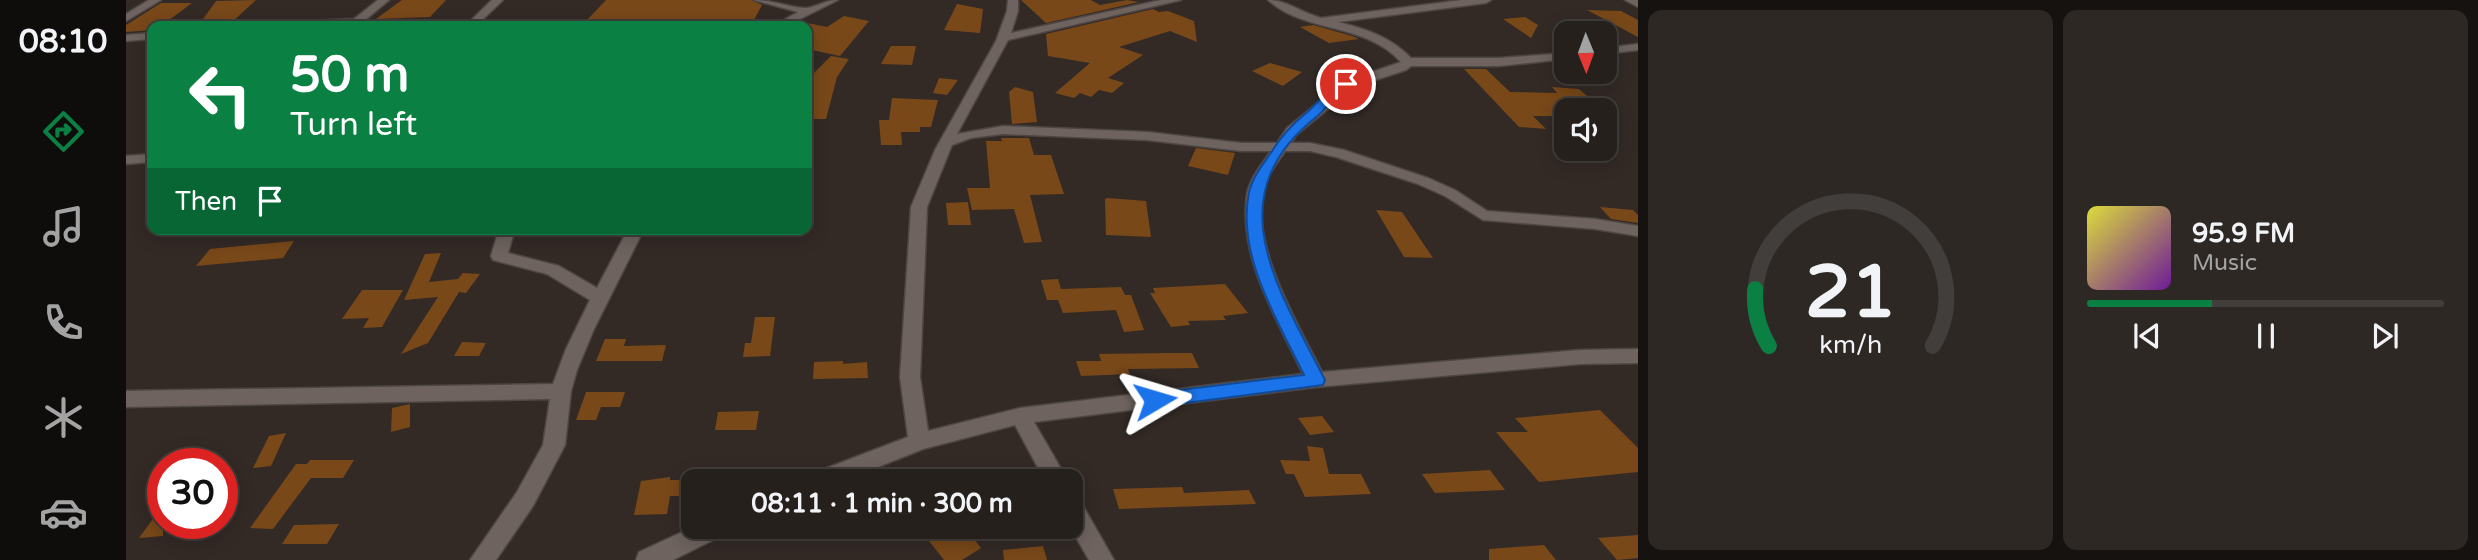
<!DOCTYPE html>
<meta charset="utf-8">
<style>
:root{--surface:#26201c;--page:#2e2825;--text:#f1f3f6;--muted:#a4a3a3;--line:#423e3b;--accent:#0b8043}
body{margin:0;font-family:"Varela Round",sans-serif;background:var(--page);color:var(--text);height:100vh;display:flex;flex-direction:column;font-size:26px;white-space:nowrap}
*{box-sizing:border-box;margin:0}
p{font-size:23px;color:var(--muted)}
.icon{flex:none;width:38px;height:38px;fill:none;stroke:currentColor;stroke-width:2;stroke-linecap:round;stroke-linejoin:round}
.map{position:relative;flex:1;overflow:hidden}
.drawer{display:flex;flex-direction:column;gap:10px;padding:10px;background:#15120f;width:840px}
.drawer>*{flex:none}
.top-card{position:absolute;left:21px;top:21px;width:665px;height:214px;border-radius:14px;box-shadow:0 4px 18px #0003,0 0 0 2px var(--line);background:#0b8043;color:#fff;overflow:hidden}
.needle{width:46px;rotate:179deg}
.fabs{position:absolute;left:1428px;top:21px;display:grid;gap:14px}
.fabs a{display:grid;place-items:center;width:63px;height:63px;border-radius:14px;background:var(--surface);box-shadow:0 4px 18px #0003,0 0 0 2px var(--line);font-size:35px}
.speed{position:absolute;left:21px;top:448px;display:flex;gap:14px;font-size:35px;font-weight:700;text-align:center}
.speed>*{display:grid;place-content:center;width:91px;height:91px;border-radius:50%;background:var(--surface);box-shadow:0 4px 18px #0003,0 0 0 2px var(--line);line-height:1}
.speed .limit{border:10px solid #d22;background:#fff;color:#111}
.pin{position:absolute;display:grid;place-items:center;width:60px;height:60px;color:#fff;margin:-30px;border:4px solid #fff;border-radius:50%;box-shadow:0 2px 7px #0007}
.me{position:absolute;width:77px;margin:-38px;rotate:83deg;stroke-linejoin:round;filter:drop-shadow(0 0 5px #0008)}
.turn{display:flex;align-items:center;gap:24px;height:147px;padding:0 28px;font-size:32px}
.turn .icon{width:91px;height:91px;stroke-width:2.5}
.turn b{display:block;font-size:49px;line-height:60px}
.then{display:flex;align-items:center;height:66px;padding:0 28px;background:#0003;gap:14px;font-size:26px}
.drawer .tile{flex:1;display:flex;flex-direction:column;justify-content:center;gap:10px;min-width:0;padding:0 24px;border-radius:14px;background:var(--page)}
.drawer .dial{align-items:center;gap:0}
.dial svg{height:182px;overflow:visible;fill:none;stroke:var(--line);stroke-width:7;stroke-linecap:round;text-anchor:middle}
.dial text{fill:var(--text);stroke:none}
.song{display:flex;align-items:center;gap:21px}
.cover{width:84px;height:84px;border-radius:10px;background:linear-gradient(135deg,hsl(60 70% 55%),hsl(280 70% 35%))}
.played{height:7px;border-radius:4px;background:linear-gradient(90deg,var(--accent) 35%,var(--line) 35%)}
.keys{display:flex;justify-content:space-around;direction:ltr}
.drawer .tiles{flex:1;display:grid;gap:10px;grid-template-columns:repeat(2,1fr)}
.trip{position:absolute;left:555px;top:469px;width:402px;height:70px;border-radius:14px;background:var(--surface);box-shadow:0 4px 18px #0003,0 0 0 2px var(--line);font-weight:800;line-height:70px;text-align:center}
main{display:flex;flex:1;min-height:0}
.dock{display:flex;flex-direction:column;width:126px;justify-content:space-around;align-items:center;background:#0f0d0b;color:var(--muted)}
.dock .icon{width:49px;height:49px}
.dock .current{color:var(--accent)}
.dock b{font-size:32px;color:var(--text)}
.map>svg:first-child{display:block}
</style>
<main>
<nav class="dock">
<b>08:10</b>
<svg class="icon current" aria-label="directions" viewBox="0 0 24 24"><path d="M12 3l9 9-9 9-9-9zM9 14v-3h6M13 9l2 2-2 2"/></svg>
<svg class="icon" aria-label="music" viewBox="0 0 24 24"><path d="M9 18V5l10-2v13"/><circle cx="6" cy="18" r="3"/><circle cx="16" cy="16" r="3"/></svg>
<svg class="icon" aria-label="phone" viewBox="0 0 24 24"><path d="M5 4h4l2 5-3 2q2 4 5 5l2-3 5 2v4C11 20 4 13 5 4z"/></svg>
<svg class="icon" aria-label="climate" viewBox="0 0 24 24"><path d="M12 3v18M4 7l16 10M4 17L20 7"/></svg>
<svg class="icon" aria-label="car" viewBox="0 0 24 24"><path d="M5 17H2v-5l4-1 3-4h7l3 4 3 1v5h-3M9 17h6M6 11h13"/><circle cx="7" cy="17" r="2"/><circle cx="17" cy="17" r="2"/></svg>
</nav>
<div class="map">
<svg width="1512" height="560" viewBox="0 0 1512 560">
<rect width="100%" height="100%" fill="#332a26"/>
<g fill="#784819">
<polygon points="130,0 106,22 72,26 90,1"/>
<polygon points="276,0 320,0 304,17 250,19"/>
<polygon points="480,0 625,0 636,5 625,26 462,19"/>
<polygon points="895,0 965,0 974,5 1001,0 1013,2 920,23"/>
<polygon points="35,3 66,3 35,26 26,26 26,30 0,32 0,25"/>
<polygon points="831,4 857,9 854,33 818,30"/>
<polygon points="1027,9 1033,12 1042,11 1068,21 1071,42 1044,31 993,47 1017,55 982,78 998,83 986,93 973,90 965,97 954,93 948,98 929,93 964,63 922,56 920,34"/>
<polygon points="1461,10 1495,11 1512,20 1512,37"/>
<polygon points="718,16 743,21 714,56 681,49 681,23 701,27"/>
<polygon points="1399,17 1412,25 1405,38 1377,19"/>
<polygon points="1187,25 1226,36 1233,39 1203,43 1174,27"/>
<polygon points="765,46 790,46 786,65 755,64"/>
<polygon points="705,56 723,59 711,77 700,119 681,119 681,80"/>
<polygon points="1144,63 1176,72 1157,86 1126,71"/>
<polygon points="1338,69 1360,69 1384,92 1431,93 1426,87 1453,89 1477,110 1440,110 1440,116 1407,116 1420,129 1393,127"/>
<polygon points="813,78 832,80 821,95 807,93"/>
<polygon points="889,87 907,92 911,122 886,124 883,92"/>
<polygon points="766,98 812,100 805,127 794,127 794,132 775,132 776,145 755,145 753,120 763,120"/>
<polygon points="875,138 903,138 908,155 925,155 938,194 904,195 916,242 898,243 888,209 846,210 841,188 864,188 860,141 876,141"/>
<polygon points="1070,148 1109,153 1102,175 1062,166"/>
<polygon points="982,198 1020,201 1025,237 980,235 979,199"/>
<polygon points="842,202 845,225 822,225 820,203"/>
<polygon points="1474,207 1507,210 1512,215 1512,223 1485,219"/>
<polygon points="1250,210 1276,212 1307,258 1278,257"/>
<polygon points="168,241 157,258 70,266 84,249"/>
<polygon points="315,253 303,282 332,279 337,273 354,274 340,293 333,292 302,343 275,354 312,297 278,300 299,254"/>
<polygon points="932,279 935,289 995,287 999,295 1005,295 1018,330 998,332 990,310 937,313 932,300 921,300 915,280"/>
<polygon points="1099,284 1122,313 1097,316 1100,320 1062,321 1064,325 1045,327 1024,293 1029,293 1027,288"/>
<polygon points="236,290 277,290 256,327 237,328 243,318 216,319"/>
<polygon points="629,317 649,317 644,356 617,357 619,343 625,343"/>
<polygon points="479,339 500,339 498,346 540,345 536,361 470,361"/>
<polygon points="336,342 360,343 353,356 328,356"/>
<polygon points="1045,353 1066,353 1073,368 1002,369 1004,374 955,376 950,361 975,361 973,354"/>
<polygon points="717,361 717,364 741,362 742,378 687,379 688,362"/>
<polygon points="460,392 499,392 494,407 475,407 470,420 450,420"/>
<polygon points="284,404 284,427 265,432 266,408"/>
<polygon points="1474,410 1512,448 1512,472 1413,482 1370,432 1402,432 1389,418"/>
<polygon points="633,411 630,430 589,430 592,412"/>
<polygon points="1196,416 1208,432 1184,435 1172,418"/>
<polygon points="160,433 145,466 127,468 143,436"/>
<polygon points="1181,446 1197,448 1203,474 1235,474 1245,494 1179,497 1168,474 1160,474 1154,460 1184,461"/>
<polygon points="184,460 228,460 217,478 185,478 147,529 124,528 170,464 181,464"/>
<polygon points="1364,470 1379,490 1309,493 1296,474"/>
<polygon points="544,477 544,480 560,480 557,496 544,496 541,514 508,515 515,481"/>
<polygon points="1056,487 1058,493 1123,490 1130,504 993,509 987,489"/>
<polygon points="37,505 37,536 13,538"/>
<polygon points="213,524 201,544 156,544 168,525"/>
<polygon points="792,527 818,527 826,538 840,529 855,548 836,560 818,560"/>
<polygon points="1512,535 1512,558 1491,560 1472,538"/>
<polygon points="1418,545 1430,560 1363,560 1363,549"/>
<polygon points="917,546 921,560 878,560 877,550"/>
</g>
<g fill="none" stroke-linecap="round" stroke-linejoin="round">
<g stroke="#4e4643" stroke-width="3">
<g id="street">
<polygon points="23,0 35,0 0,21 0,14"/>
<polygon points="252,0 263,0 232,26 134,26 139,23 228,19"/>
<polygon points="366,0 377,0 350,26 339,26"/>
<path d="M628,0C646,0 662,7 679,8C689,8 699,0 712,0L660,26H647L672,12Z"/>
<path d="M882,0H892V11L885,33L1035,0H1055L882,40L831,134L877,126L1021,132L1115,143H1151L1161,128L1192,103L1205,86L1275,62C1239,22 1180,34 1142,0C1160,0 1176,13 1195,18L1336,0H1365L1360,3L1212,22C1240,29 1265,37 1285,58H1373L1440,53V59L1373,66H1285L1280,70L1213,92L1202,109L1171,134L1165,143H1184L1218,150L1302,178L1329,190L1361,211L1469,219L1512,226V236L1469,229L1357,220L1319,196L1292,184L1210,157L1184,151H1159C1153,161 1143,172 1139,183C1120,239 1172,324 1196,372L1454,350L1512,349V363L1454,364L1190,387L908,422L942,481H919L889,425L797,449L717,481H682L685,474L782,437L774,377L785,207L809,150L870,41L881,11ZM877,134L1021,140L1115,151H1145C1136,164 1124,178 1121,194C1112,258 1151,319 1177,374L894,408L802,431L794,377L801,207L826,145L845,138Z"/>
<polygon points="1499,0 1512,0 1512,7"/>
<polygon points="26,33 26,39 0,41 0,35"/>
<polygon points="1512,44 1512,50 1479,54 1479,48"/>
<polygon points="26,154 26,162 0,164 0,156"/>
<polygon points="373,229 389,229 382,253 433,266 471,288 502,229 518,229 468,329 451,370 445,391 439,445 407,506 370,560 344,560 391,492 417,445 424,399 0,407 0,391 427,384 440,349 464,300 421,274 367,260 365,256"/>
<polygon points="945,496 953,499 988,560 963,560 944,527"/>
<polygon points="567,527 603,527 599,534 547,560 510,560 513,552"/>
</g>
</g>
<use href="#street" fill="#6e635f" fill-rule="evenodd"/>
</g>
<path fill="#1a73e8" stroke="#114b97" stroke-width="2" d="M1220,81L1224,82V86C1209,93 1202,108 1189,118C1089,198 1154,291 1199,380L1197,385L1029,407L1022,405L1019,400L1022,395L1029,393L1178,375C1152,321 1110,255 1123,192C1126,178 1136,166 1144,154C1154,138 1164,126 1179,114C1193,103 1202,86 1220,81Z"/>
</svg>
<div class="fabs">
<a><svg class="needle" viewBox="-14 -14 28 28"><path d="M0-13l5 13h-10z" fill="#e53935"/><path d="M0 13l5-13h-10z" fill="#a4a3a3"/></svg></a>
<a><svg class="icon" aria-label="sound" viewBox="0 0 24 24"><path d="M4 9h4l5-4v14l-5-4H4zM17 9q2 3 0 6"/></svg></a>
</div>
<div class="speed"><div class="limit">30</div></div>
<div class="pin" style="left:1220px;top:84px;background:#d93025"><svg class="icon" aria-label="arrive" viewBox="0 0 24 24"><path d="M6 21V4h12l-3 4 3 4H6"/></svg></div>
<svg class="me" style="left:1029px;top:400px" viewBox="-20 -20 40 40"><path d="M0-17L14 15 0 8-14 15z" fill="#1a73e8" stroke="#fff" stroke-width="4"/></svg>
<div class="trip">08:11 · 1 min · 300 m</div>
<div class="top-card">
<div class="turn"><svg class="icon" aria-label="left" viewBox="0 0 24 24"><path d="M17 20v-9H6M10 6l-5 5 5 5"/></svg><div><b>50 m</b>Turn left</div></div>
<div class="then">Then<svg class="icon" aria-label="arrive" viewBox="0 0 24 24"><path d="M6 21V4h12l-3 4 3 4H6"/></svg></div>
</div>
</div>
<section class="drawer">
<div class="tiles">
<div class="tile dial"><svg viewBox="0 0 100 80">
<path d="M14 69A42 42 0 1 1 86 69"/>
<path d="M14 69A42 42 0 0 1 8 44" stroke="#0b8043"/>
<text x="50" y="56" font-size="32" font-weight="700">21</text>
<text x="50" y="72" font-size="11">km/h</text>
</svg></div>
<div class="tile">
<div class="song"><i class="cover"></i><div><b>95.9 FM</b><p>Music</p></div></div>
<div class="played"></div>
<div class="keys"><svg class="icon" aria-label="previous" viewBox="0 0 24 24"><path d="M18 5L8 12l10 7zM5 5v14"/></svg><svg class="icon" aria-label="pause" viewBox="0 0 24 24"><path d="M8 5v14M16 5v14"/></svg><svg class="icon" aria-label="next" viewBox="0 0 24 24"><path d="M6 5l10 7-10 7zM19 5v14"/></svg></div>
</div>
</div>
</section>
</main>
